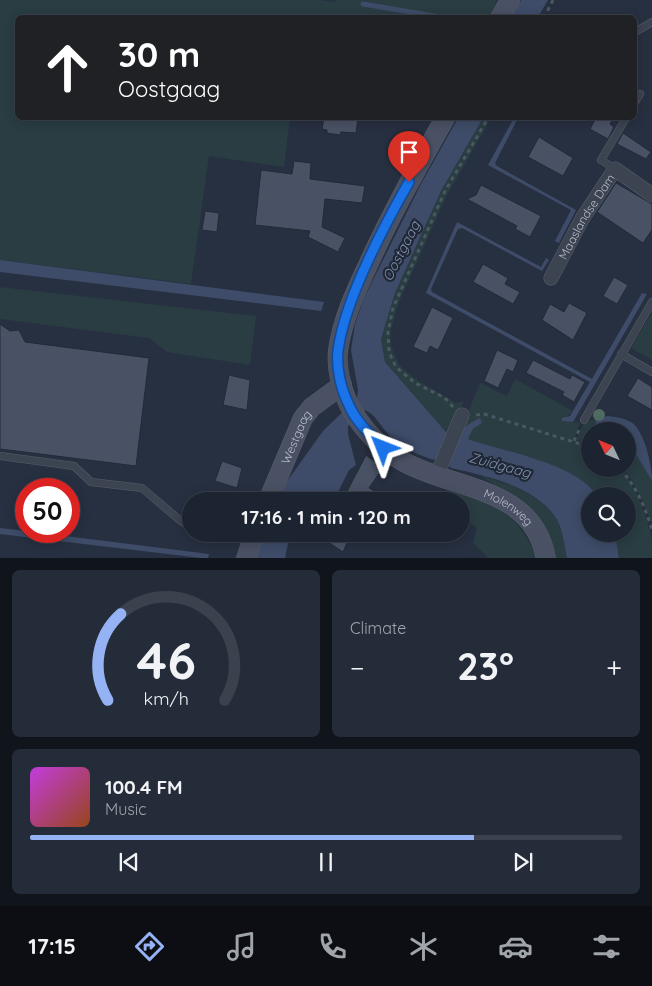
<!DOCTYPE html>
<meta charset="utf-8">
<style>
:root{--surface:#1d2431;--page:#252c39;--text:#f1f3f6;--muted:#a0a4ab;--line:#3b414d;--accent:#94b2f4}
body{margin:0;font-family:Quicksand,sans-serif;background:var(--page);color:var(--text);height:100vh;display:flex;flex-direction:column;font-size:19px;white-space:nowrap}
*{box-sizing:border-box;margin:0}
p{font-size:16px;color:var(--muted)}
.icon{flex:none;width:28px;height:28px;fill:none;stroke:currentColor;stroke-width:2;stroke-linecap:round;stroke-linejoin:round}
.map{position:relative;height:558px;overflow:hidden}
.drawer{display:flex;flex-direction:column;gap:12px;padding:12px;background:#10141b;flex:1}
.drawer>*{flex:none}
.top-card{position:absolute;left:15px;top:15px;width:622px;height:105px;border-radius:8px;box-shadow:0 2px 12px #0003,0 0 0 1px var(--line);background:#202124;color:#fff;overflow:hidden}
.needle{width:32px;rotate:313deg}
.controls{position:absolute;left:581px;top:422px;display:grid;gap:10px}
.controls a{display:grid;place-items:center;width:55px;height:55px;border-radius:50%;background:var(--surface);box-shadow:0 2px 12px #0003,0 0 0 1px var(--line);font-size:25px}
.speed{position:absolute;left:15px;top:478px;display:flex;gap:10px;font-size:25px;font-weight:700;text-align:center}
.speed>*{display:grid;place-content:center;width:65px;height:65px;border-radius:50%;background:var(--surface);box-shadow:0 2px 12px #0003,0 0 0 1px var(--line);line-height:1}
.speed .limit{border:8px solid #d22;background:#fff;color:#111}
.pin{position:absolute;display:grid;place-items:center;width:42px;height:42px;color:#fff;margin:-51px -21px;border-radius:50% 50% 50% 0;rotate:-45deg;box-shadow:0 0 5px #0007}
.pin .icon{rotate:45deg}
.me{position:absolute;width:55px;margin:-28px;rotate:315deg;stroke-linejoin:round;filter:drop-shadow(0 0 4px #0008)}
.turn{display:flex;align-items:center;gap:18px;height:105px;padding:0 20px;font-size:22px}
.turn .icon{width:65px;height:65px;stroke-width:2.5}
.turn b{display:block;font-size:35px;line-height:42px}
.big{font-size:38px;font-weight:800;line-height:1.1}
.drawer .widget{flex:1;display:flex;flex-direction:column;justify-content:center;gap:8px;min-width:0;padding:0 18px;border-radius:8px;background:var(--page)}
.drawer .dial{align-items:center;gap:0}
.dial svg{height:130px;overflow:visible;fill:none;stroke:var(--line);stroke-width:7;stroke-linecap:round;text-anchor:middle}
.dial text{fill:var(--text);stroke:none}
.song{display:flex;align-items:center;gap:15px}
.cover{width:60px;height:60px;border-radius:8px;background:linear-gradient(135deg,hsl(290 70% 55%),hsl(20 70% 35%))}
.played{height:5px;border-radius:2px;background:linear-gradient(90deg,var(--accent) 75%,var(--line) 75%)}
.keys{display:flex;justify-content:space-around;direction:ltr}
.heat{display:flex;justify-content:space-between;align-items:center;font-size:28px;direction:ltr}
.drawer .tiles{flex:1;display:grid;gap:12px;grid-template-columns:1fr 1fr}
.widget:last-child{grid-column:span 2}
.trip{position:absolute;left:182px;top:492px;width:288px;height:50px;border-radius:25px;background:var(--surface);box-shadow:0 2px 12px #0003,0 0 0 1px var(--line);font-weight:800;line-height:50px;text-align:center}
.dock{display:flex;height:80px;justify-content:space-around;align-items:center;background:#0c0e14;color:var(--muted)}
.dock .icon{width:35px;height:35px}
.dock .selected{color:var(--accent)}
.dock b{font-size:22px;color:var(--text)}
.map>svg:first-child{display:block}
</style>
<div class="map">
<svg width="652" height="559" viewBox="0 0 652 559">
<rect width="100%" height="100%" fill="#273041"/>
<g fill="#293d42">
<polygon points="0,0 321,0 335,2 336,0 497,0 490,18 18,18 18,118 290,118 284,167 209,156 191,284 0,260"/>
<polygon points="483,118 491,118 446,197 398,304 390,333 391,346 399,365 417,380 456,403 464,401 447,438 446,432 385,362 381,339 395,293 441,191"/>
<polygon points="0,287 256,316 250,365 167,352 149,338 0,319"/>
<polygon points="652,312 652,360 631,348"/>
<path d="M515,379L573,411L562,421L580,423L573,442L590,448V469H620C633,479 647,519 651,535C652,542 652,551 652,558H619L615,534H628V496H597L594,492L547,465L468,439L473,429L482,423L459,434L480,383L507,396Z"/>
<polygon points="596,419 595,429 603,428 613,431 590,431 590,444 576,440 585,421"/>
<polygon points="628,441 652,481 652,523 630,477 623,469 628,469"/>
<path d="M479,475C507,483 546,495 559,525C563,535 565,548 567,558H555L517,499Z"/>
<path d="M455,487C497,504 518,516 538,558H488L473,543L477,528L461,517V501H439L432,496Z"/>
</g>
<g fill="#3e4c69">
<polygon points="521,0 548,0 538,17 512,17"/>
<path d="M458,118H483L441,191L395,293L381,339L385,362L446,432L447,438C463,433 465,424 480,418L482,423L473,429L468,439C504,452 576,463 597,496H590V534H615L619,558H567C565,548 563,534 559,524C542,487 486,476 451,468L446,462C425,459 404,450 389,435C381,427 375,413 364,410L348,426V434L356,465L349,470L338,492L324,495L310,494L306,501H273L323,431L357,398L358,390L351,350L355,324L364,298L421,184Z"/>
<polygon points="514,118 518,118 495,163 497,166 576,210 559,243 555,241 571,210 488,165"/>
<polygon points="457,222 541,267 546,258 549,260 542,271 462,228 458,229 431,289 432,292 592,379 642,293 647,294 573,422 562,421 562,418 570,416 590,382 426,293"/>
<polygon points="0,260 324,302 321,311 0,272"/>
<path d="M608,416C616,417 623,418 631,422C645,431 652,466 652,481L628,441V431L595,429L596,419Z"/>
<polygon points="0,528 26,531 209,554 208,558 201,558 0,534"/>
<polygon points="262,534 290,534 285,558 254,559"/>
</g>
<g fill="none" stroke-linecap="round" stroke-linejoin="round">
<polyline stroke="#3e4c69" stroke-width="5" points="363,4 446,18"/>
</g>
<g fill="#495265" stroke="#222a38">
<polygon points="324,118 358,118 356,133 341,132 340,135 327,133 327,130 322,129"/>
<polygon points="596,118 613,118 610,124 614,127 608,139 590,129"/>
<polygon points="623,133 651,152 646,159 617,144"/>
<polygon points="539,137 573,158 563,176 528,157"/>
<polygon points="294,161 311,163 310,179 365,186 362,203 325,199 322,227 345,238 338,252 308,237 310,231 255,225 261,170 292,174"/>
<polygon points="616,183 652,204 652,230 643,243 597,212"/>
<polygon points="481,185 541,216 530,237 515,229 517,226 467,199 476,195"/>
<polygon points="205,211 219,213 217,232 202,230"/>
<polygon points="483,264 508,278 505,284 520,292 513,304 473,282"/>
<polygon points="614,277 628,285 617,304 603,296"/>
<polygon points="569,303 587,313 573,340 542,320 550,304 564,312"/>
<polygon points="432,307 453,318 438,350 430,346 427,353 413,347"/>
<polygon points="0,324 10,331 19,330 25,342 149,358 136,466 0,449"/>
<polygon points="497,350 518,360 513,372 507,369 498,388 484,381"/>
<polygon points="533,360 570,379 572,375 585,382 574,402 562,395 564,392 526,373"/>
<polygon points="229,375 250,380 247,410 223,405"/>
<polygon points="638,378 652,387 652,410 627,396"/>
<polygon points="366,455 383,468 369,488 395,501 342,501"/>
<polygon points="222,461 242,468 237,488 215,481"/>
<polygon points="316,534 351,534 343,552"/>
</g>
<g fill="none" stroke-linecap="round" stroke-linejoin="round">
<g stroke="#575e6b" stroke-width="8">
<g id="lane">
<polyline points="635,32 652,22"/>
<polyline points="635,102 640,94"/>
<polyline points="615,169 601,160 626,118"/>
<polyline points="621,354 652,372"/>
<polyline points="584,420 652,302"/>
<polyline points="0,456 74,466 91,482 142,488 182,522 191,524"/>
</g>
</g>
<g stroke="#575e6b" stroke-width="15">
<g id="street">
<path id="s1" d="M551,278L582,219L615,169L652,195"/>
<polyline points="437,475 462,415"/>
</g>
</g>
<g stroke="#575e6b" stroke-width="20">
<g id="secondary">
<polyline points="500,18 510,0"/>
<path id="s2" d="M445,118C418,166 391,214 368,265C355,292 342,321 338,351C336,370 343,396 353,412C366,433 383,450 404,462C455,490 534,487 546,559"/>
<path id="s3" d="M268,501L303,418L312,407L342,385"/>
<polyline points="246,559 254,534"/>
</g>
</g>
<g stroke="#485a5f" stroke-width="3" stroke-dasharray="4 4" stroke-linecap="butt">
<polyline points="544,18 553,0"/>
<polyline points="453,407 445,398 415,383 396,367 389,352 388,332 393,308 445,191 488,118"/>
<polyline points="476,415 484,414 590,447"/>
<polyline points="574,441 580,428"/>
<path d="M620,469C635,484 646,509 652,530"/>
</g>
<use href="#lane" stroke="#3c4351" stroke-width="7"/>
<use href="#street" stroke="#3c4351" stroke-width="14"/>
<use href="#secondary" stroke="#4a5164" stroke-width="19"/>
</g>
<circle fill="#506b63" cx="599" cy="415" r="6"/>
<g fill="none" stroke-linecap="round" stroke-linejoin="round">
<g stroke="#114b97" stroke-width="12">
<path id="route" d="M383,448C370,434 355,421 348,403C341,389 336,367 338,351C344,302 384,226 409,182"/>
</g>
<use href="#route" stroke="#1a73e8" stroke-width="9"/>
</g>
<g text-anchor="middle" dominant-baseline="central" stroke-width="4.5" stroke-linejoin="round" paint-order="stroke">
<g font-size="12" fill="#b9becb" stroke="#202836">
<text stroke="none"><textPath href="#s1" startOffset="71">Maaslandse Dam</textPath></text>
<text stroke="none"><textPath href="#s3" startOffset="70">Westgaag</textPath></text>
<text stroke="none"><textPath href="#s2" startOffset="508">Molenweg</textPath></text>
</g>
<g font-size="14" font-style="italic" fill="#8192b1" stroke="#202836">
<text transform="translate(401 251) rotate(-63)">Oostgaag</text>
<text transform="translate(500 465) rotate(15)">Zuidgaag</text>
</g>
</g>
</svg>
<div class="controls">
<a><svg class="needle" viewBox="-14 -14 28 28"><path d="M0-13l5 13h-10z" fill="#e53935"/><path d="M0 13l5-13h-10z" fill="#a0a4ab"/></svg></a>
<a><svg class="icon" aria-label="search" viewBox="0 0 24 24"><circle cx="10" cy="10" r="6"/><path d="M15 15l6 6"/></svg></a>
</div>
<div class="speed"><div class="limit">50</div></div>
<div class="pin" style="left:409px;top:182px;background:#d93025"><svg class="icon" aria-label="arrive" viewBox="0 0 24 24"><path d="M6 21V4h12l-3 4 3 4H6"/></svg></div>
<svg class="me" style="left:383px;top:448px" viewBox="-20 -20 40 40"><path d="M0-17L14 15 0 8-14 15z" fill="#1a73e8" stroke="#fff" stroke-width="4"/></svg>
<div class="trip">17:16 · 1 min · 120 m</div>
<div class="top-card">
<div class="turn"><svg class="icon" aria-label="ahead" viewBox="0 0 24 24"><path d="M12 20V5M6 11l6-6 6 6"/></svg><div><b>30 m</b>Oostgaag</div></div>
</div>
</div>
<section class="drawer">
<div class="tiles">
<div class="widget dial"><svg viewBox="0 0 100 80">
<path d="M14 69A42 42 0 1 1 86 69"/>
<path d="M14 69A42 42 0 0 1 22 16" stroke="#94b2f4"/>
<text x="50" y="56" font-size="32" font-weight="700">46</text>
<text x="50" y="72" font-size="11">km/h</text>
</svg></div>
<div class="widget"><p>Climate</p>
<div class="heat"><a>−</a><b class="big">23°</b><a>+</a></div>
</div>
<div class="widget">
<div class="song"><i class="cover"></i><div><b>100.4 FM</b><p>Music</p></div></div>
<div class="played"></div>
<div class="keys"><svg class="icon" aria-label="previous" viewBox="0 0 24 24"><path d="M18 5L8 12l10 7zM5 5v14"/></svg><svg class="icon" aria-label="pause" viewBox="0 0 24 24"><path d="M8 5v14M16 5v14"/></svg><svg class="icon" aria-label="next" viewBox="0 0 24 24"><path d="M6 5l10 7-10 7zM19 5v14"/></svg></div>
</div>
</div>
</section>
<nav class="dock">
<b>17:15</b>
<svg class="icon selected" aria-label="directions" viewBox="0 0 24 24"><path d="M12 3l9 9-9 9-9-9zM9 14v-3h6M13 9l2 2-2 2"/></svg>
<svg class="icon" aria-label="music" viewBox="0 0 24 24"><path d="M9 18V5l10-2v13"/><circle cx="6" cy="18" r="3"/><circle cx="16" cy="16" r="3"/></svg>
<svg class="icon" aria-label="phone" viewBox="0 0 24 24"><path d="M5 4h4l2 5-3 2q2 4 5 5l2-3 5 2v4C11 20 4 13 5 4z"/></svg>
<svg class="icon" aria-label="climate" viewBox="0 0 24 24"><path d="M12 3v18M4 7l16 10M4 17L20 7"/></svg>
<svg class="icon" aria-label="car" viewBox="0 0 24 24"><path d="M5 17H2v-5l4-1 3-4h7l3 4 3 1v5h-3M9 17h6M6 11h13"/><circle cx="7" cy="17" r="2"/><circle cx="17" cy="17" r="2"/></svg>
<svg class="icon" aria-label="filters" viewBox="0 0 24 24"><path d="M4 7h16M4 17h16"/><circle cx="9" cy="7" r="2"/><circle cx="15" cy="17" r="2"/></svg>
</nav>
